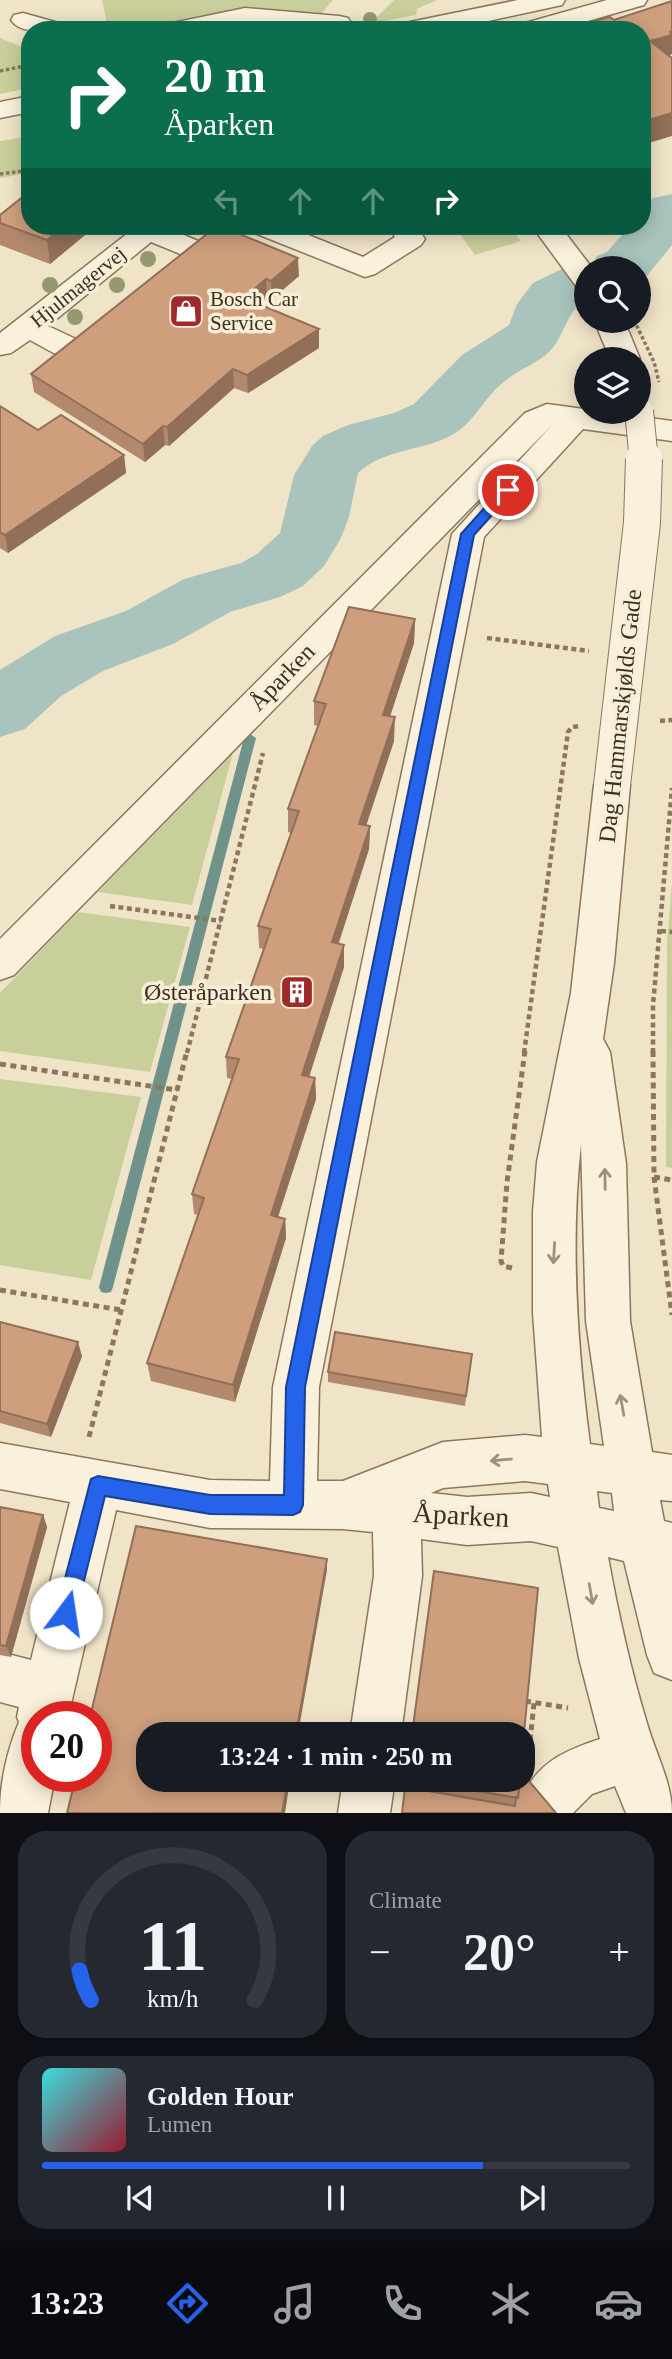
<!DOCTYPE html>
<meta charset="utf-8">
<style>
:root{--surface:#171b24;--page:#242831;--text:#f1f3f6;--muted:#9ea1a6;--line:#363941;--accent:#2563eb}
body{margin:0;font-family:Georgia,serif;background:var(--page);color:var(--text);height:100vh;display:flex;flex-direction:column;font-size:26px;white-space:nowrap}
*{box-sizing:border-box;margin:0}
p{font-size:23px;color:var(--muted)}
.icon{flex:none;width:38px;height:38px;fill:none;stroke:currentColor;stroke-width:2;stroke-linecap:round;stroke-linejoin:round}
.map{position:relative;height:1813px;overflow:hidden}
.details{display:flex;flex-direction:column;gap:18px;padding:18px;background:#0d0f14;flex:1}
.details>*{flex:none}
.banner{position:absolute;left:21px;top:21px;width:630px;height:214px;border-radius:28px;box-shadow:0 4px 18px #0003;background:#0b6e4f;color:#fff;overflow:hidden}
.tools{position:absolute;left:574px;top:256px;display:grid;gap:14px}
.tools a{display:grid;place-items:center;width:77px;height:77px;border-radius:50%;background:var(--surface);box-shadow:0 4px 18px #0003;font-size:35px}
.speed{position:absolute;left:21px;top:1701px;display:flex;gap:14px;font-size:35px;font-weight:700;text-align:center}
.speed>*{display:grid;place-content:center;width:91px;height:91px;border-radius:50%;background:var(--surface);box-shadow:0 4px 18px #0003;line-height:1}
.speed .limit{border:10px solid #d22;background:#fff;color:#111}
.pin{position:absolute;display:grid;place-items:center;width:60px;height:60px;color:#fff;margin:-30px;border:4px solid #fff;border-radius:50%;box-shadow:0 2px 7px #0007}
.me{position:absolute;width:77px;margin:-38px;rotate:14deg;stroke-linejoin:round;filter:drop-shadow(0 0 5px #0008)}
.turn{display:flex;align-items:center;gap:24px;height:147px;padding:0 28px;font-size:32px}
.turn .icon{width:91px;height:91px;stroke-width:2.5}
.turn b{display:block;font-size:49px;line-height:60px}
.lanes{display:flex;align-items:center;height:66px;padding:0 28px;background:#0003;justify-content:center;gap:35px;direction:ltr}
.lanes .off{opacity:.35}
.big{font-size:52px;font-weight:600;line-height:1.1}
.details .tile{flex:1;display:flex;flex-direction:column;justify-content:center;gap:10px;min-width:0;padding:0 24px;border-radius:28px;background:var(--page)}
.details .dial{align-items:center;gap:0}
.dial svg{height:182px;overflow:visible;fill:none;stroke:var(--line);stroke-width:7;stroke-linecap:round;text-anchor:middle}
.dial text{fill:var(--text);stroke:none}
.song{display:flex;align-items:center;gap:21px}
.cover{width:84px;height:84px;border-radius:10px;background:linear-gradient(135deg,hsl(180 70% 55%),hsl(350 70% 35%))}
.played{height:7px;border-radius:4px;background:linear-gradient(90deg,var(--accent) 75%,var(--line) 75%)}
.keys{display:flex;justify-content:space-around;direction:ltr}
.heat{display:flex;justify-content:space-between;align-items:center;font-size:38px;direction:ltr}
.details .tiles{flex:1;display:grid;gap:18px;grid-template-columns:1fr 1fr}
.tile:last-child{grid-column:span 2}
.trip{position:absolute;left:136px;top:1722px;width:399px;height:70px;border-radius:28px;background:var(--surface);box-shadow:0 4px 18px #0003;font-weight:600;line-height:70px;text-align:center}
.tab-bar{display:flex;height:112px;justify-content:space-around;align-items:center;background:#090b0e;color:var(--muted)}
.tab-bar .icon{width:49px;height:49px}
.tab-bar .on{color:var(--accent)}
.tab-bar b{font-size:32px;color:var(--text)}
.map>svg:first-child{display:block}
</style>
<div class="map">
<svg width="672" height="1813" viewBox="0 0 672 1813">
<rect width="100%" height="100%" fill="#f0e4c8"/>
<g fill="#c9cf9b">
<polygon points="102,0 333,0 320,15 242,9 136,30 104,30 107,24"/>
<polygon points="394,0 437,0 417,9 416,15 370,24"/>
<polygon points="0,38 30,50 30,88 0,94"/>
<polygon points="30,136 30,173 0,178 0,141"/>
<polygon points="454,226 510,226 521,241 475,255"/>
<polygon points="233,753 192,905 98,892"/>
<polygon points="672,883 672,1168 666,1167 667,942"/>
<polygon points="78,912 190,927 150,1072 0,1051 0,993"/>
<polygon points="0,1079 141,1097 91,1280 0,1265"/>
</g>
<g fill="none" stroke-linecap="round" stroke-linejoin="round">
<polygon fill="#6f938a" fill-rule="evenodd" points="250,734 256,738 113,1287 111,1292 106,1293 101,1292 99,1287 244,738"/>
<path fill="#a9c4bc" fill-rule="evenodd" d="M672,194V245L647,276L639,279V268H586V300C566,311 566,334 550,351C537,364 519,369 505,381C486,395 476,419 457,432C426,452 386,447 358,473L349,517L341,538L324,566L303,586L280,597L230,612L173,644L103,671L61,696L25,729L0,737V670L55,636L126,611L184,579L241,563L257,554L280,533L294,475L312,446L323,436L348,425L394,413L414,404L462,355L509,325L517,304L533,283L566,267L586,262L592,264L597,256L607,252L630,226H642V211L653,198Z"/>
<g stroke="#8d765c" stroke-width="3">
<g id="minor">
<polygon points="518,0 565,0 562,5 447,30 398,30 401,25 410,22"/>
<polygon points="607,0 647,0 644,5 556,30 515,30 518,25"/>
<polygon points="245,8 339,16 348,18 351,23 348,28 342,30 245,22 210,30 160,30 163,25"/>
<path d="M23,13L66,25L69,30C52,30 21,36 11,20L14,15Z"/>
<polygon points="30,96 30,112 0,118 0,102"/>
<path d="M137,226H168L167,228L215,248L219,254L215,260L205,263L195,260L151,242L48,326L93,347L97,354L93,361C71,366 49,350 30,340L11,353L0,355V333Z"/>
<polygon points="248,226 286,226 363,257 395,237 388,226 416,226 425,239 421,245 375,274 365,277 252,232"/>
<polygon points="532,226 560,226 592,268 586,268 586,289 576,286"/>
<polygon points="594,320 624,320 640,359 639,361 639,359 610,359"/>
<path d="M547,404L672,421V441L583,429L484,537L319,1387L317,1481H343L443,1442L525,1435L542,1437L533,1313V1212L537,1162L571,993L594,785L599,775L612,771L625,775L630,785L614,963L603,1039L610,1052L626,1164L630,1321L652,1452L672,1455V1501L660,1500L664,1521L672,1523V1680L654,1673L647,1655L624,1561L608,1557C618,1612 630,1667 646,1720C654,1750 672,1782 672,1813H626L615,1786L592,1794L573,1813H523L519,1804C535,1764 561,1752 600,1739L579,1658L558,1547L531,1541L467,1545L421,1539L422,1576L401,1734H350L374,1576L373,1532L343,1529L210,1528L116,1510L68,1717H37V1776H55L48,1813H0C0,1782 7,1751 19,1722L17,1717L19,1707L0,1702V1652L31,1660L70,1502L0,1489V1443L210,1480L270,1481L273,1387L452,534L552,425L14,975L0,980V939L525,413ZM581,1144L586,1321L604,1446L590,1444C577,1345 570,1243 581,1144ZM525,1481L548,1484L550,1497L531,1493L467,1497L431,1493L443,1488ZM597,1491L612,1493L614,1511L599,1508Z"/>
<polygon points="343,1780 395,1780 390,1813 338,1813"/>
</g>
</g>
<g stroke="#8d765c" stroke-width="3.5" stroke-dasharray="3.5 2.5" stroke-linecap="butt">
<polyline points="0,71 30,65"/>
<polyline points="0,174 30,170"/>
</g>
<g stroke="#8d765c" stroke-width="4.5" stroke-dasharray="5 3.5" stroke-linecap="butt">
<polyline points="487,638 589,651"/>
<polyline points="660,721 672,720"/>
<polyline points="110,906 221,921"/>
<polyline points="661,931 672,932"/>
<polyline points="187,1053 263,753"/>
<polyline points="524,1053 568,732 572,727 580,726"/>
<polyline points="653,1053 653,1005 672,788"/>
</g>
<g stroke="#8d765c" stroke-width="5" stroke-dasharray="6 4.5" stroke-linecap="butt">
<polyline points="653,1051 654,1177 672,1315"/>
<polyline points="0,1064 177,1090"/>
<polyline points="654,1177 672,1180"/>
<polyline points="512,1268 503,1266 501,1261 507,1182 525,1051"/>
<polyline points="0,1290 121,1310"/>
<polyline points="89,1437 187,1051"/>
<polyline points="525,1701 568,1708"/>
<polyline points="529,1751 534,1703"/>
</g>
<use href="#minor" fill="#faf1dc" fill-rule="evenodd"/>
<g stroke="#8d765c" stroke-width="30" stroke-linecap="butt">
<polyline id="minor-bridge-far1" points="639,411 644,461"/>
</g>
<g stroke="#8d765c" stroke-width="38" stroke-linecap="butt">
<polyline id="minor-bridge" points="612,785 642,523 644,459"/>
</g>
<polyline stroke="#8d765c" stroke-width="3.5" stroke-dasharray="3.5 2.5" stroke-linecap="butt" points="634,320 654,362 659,382"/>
<use href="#minor-bridge-far1" stroke="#faf1dc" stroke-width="28"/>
<use href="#minor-bridge" stroke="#faf1dc" stroke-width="36"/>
</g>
<g fill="#96986f">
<circle cx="370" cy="19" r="7"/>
<circle cx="148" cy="259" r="8"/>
<circle cx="50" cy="285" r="8"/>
<circle cx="117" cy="285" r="8"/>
<circle cx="75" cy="317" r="8"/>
</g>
<g fill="#b2896c">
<polygon points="0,215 30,226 104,226 97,231 91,230 50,264 0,245"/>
<polygon points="217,226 299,276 272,299 267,298 259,304 319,329 319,348 248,393 234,388 169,446 165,445 145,462 34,392 31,374"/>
<polygon points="0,406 38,430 124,455 126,473 8,553 0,548"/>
<polygon points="415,619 414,643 390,716 394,741 366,826 370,826 369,849 338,944 344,967 309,1077 315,1078 316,1099 278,1217 285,1219 286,1238 235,1402 151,1381 147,1363 198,1215 194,1214 192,1194 232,1079 227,1078 226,1057 263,949 259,948 258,926 291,833 288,832 288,809 318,726 314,725 314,701"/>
<polygon points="0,1322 82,1356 51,1437 0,1423"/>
<polygon points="472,1354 465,1406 328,1382 328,1372"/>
<polygon points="0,1507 43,1515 47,1527 11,1657 0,1655"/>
<polygon points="406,1780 523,1780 556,1813 402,1813"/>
</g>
<g fill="#916f58">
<polygon points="672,31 672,54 670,55 669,58 650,41"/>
<polygon points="672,113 672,136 642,145 642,122"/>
<polygon points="64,226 90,226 91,230 50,264 47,240"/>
<polygon points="96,226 104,226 97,231"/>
<polygon points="298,258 299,276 272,299 271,281"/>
<polygon points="266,279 267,298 244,316 244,298"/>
<polygon points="319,329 319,348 248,393 247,375"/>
<polygon points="233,369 234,388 169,446 167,427"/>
<polygon points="163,426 165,445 145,462 143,444"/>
<polygon points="124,455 126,473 8,553 5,535"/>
<polygon points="415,619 414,643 383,738 383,715"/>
<polygon points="395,717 394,741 359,847 359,824"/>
<polygon points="370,826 369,849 332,964 332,942"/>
<polygon points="344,945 344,967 303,1096 302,1075"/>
<polygon points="315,1078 316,1099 272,1235 271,1215"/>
<polygon points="285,1219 286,1238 235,1402 233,1385"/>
<polygon points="78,1342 82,1356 51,1437 47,1424"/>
<polygon points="43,1515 47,1527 11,1657 6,1646"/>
<polygon points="327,1559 327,1570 298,1734 296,1734"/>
<polygon points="288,1780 290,1780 285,1813 282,1813"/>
</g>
<g fill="#cf9f7d" stroke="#916f58" stroke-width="2">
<polygon points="672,1 672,31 670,32 672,35 650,41 672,58 672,113 642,122 642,30 559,30 610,17 614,20"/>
<polygon points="30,191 30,226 64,226 47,240 0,223 0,215"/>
<polygon points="217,226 220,226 298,258 271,281 266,279 244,298 319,329 247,375 233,369 167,427 163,426 143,444 31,374"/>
<polygon points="0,406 38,430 61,415 124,455 5,535 0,532"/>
<polygon points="349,607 415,619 383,715 395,717 359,824 370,826 332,942 344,945 302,1075 315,1078 271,1215 285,1219 233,1385 147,1363 204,1198 192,1194 239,1059 226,1057 271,929 258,926 299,811 288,809 326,704 314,701"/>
<polygon points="0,1322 78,1342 47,1424 0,1411"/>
<polygon points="335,1332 472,1354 466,1396 328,1372"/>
<polygon points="0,1507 43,1515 6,1646 0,1645"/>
<polygon points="136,1526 327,1559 296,1734 149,1734 149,1780 288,1780 282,1813 67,1813 76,1776 96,1776 96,1717 90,1717"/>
<polygon points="434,1571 538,1588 523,1743 523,1734 412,1734"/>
<polygon points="413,1780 520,1780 518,1798"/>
<polygon points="520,1780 529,1781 556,1813 402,1813 405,1787 515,1806 516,1797 518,1798"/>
</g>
<defs><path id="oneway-shaft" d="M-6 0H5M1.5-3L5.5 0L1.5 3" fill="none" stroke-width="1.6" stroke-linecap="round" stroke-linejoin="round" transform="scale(1.75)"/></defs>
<g stroke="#9c907e">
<use href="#oneway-shaft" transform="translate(605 1179) rotate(-91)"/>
<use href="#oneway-shaft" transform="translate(554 1253) rotate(93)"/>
<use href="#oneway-shaft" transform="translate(622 1405) rotate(-100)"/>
<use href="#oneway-shaft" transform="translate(501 1460) rotate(175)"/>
<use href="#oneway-shaft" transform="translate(591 1594) rotate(80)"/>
</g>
<polygon fill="#2563eb" stroke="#184099" stroke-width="2" points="508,486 512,487 512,493 474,535 305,1387 303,1505 300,1512 293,1515 210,1514 105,1496 76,1613 73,1620 66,1623 59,1620 56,1613 91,1479 98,1476 210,1495 284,1495 286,1387 461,534 503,487"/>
<defs>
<g id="shop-square" transform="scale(1.75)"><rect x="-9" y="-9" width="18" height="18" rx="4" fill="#9e2a2b" stroke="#f7eed8"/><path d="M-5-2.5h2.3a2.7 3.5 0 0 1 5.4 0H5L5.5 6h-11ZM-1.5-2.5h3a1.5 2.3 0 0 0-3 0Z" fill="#fff"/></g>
<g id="building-square" transform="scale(1.75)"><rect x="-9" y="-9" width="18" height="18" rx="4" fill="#9e2a2b" stroke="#f7eed8"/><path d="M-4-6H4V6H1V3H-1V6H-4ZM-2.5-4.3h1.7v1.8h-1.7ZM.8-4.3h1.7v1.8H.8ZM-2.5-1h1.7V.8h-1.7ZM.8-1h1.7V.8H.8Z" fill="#fff"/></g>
</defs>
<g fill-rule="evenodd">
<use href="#shop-square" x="186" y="311"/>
<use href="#building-square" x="297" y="992"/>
</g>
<g text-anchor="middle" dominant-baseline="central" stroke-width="7" stroke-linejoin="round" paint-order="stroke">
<g font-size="21" fill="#3d2e20" stroke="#f7eed8">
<text transform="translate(78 287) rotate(-39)">Hjulmagervej</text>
</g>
<g font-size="21" fill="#3d2e20" stroke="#f7eed8" text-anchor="start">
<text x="210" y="299">Bosch Car<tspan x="210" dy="24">Service</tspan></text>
</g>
<g font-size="24" fill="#3d2e20" stroke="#f7eed8">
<text transform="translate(282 677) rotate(-46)">Åparken</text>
<text transform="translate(620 716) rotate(-84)">Dag Hammarskjølds Gade</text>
</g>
<g font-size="24" fill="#3d2e20" stroke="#f7eed8" text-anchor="end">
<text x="272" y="992">Østeråparken</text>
</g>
<g font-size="28" fill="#3d2e20" stroke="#f7eed8">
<text transform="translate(461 1515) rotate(3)">Åparken</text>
</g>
</g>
</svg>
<div class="tools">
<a><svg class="icon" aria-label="search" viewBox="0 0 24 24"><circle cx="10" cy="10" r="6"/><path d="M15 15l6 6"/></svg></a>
<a><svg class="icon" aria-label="layers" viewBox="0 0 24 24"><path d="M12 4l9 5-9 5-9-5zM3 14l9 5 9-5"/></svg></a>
</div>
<div class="speed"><div class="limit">20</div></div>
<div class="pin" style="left:508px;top:490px;background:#d93025"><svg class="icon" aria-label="arrive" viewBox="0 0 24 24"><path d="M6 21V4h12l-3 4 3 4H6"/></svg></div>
<svg class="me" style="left:66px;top:1613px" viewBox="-20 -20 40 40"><circle r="19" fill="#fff"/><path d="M0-13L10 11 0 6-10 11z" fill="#2563eb"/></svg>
<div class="trip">13:24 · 1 min · 250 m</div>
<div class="banner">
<div class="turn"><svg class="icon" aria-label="right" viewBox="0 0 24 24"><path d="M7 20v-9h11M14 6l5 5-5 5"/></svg><div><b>20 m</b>Åparken</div></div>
<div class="lanes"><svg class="icon off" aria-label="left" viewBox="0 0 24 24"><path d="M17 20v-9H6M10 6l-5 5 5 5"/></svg><svg class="icon off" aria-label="ahead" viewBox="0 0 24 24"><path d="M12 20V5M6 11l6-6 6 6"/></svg><svg class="icon off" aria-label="ahead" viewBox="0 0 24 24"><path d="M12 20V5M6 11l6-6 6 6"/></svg><svg class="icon" aria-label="right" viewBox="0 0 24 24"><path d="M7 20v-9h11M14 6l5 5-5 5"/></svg></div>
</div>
</div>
<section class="details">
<div class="tiles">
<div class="tile dial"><svg viewBox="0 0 100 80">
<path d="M14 69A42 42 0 1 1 86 69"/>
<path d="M14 69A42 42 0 0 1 9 56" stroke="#2563eb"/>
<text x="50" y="56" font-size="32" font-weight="700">11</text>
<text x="50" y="72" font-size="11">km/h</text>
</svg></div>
<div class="tile"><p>Climate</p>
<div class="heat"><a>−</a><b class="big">20°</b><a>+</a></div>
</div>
<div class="tile">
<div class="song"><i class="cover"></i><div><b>Golden Hour</b><p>Lumen</p></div></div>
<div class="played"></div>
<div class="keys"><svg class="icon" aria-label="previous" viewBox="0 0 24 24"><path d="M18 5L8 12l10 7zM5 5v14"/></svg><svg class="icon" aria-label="pause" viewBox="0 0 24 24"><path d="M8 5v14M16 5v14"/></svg><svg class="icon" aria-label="next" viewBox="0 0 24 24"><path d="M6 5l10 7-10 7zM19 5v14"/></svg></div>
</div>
</div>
</section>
<nav class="tab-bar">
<b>13:23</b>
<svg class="icon on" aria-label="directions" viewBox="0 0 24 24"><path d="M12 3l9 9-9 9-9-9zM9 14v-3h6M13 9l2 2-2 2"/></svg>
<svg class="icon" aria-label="music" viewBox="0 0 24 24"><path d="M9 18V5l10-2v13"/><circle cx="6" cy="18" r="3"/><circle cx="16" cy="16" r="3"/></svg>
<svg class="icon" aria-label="phone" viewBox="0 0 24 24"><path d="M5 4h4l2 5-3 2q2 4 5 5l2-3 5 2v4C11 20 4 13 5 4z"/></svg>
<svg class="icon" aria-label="climate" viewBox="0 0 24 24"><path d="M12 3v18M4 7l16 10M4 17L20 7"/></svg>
<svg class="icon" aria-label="car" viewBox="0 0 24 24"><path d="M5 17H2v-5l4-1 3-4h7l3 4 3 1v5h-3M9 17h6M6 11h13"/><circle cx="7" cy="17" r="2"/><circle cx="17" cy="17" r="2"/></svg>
</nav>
